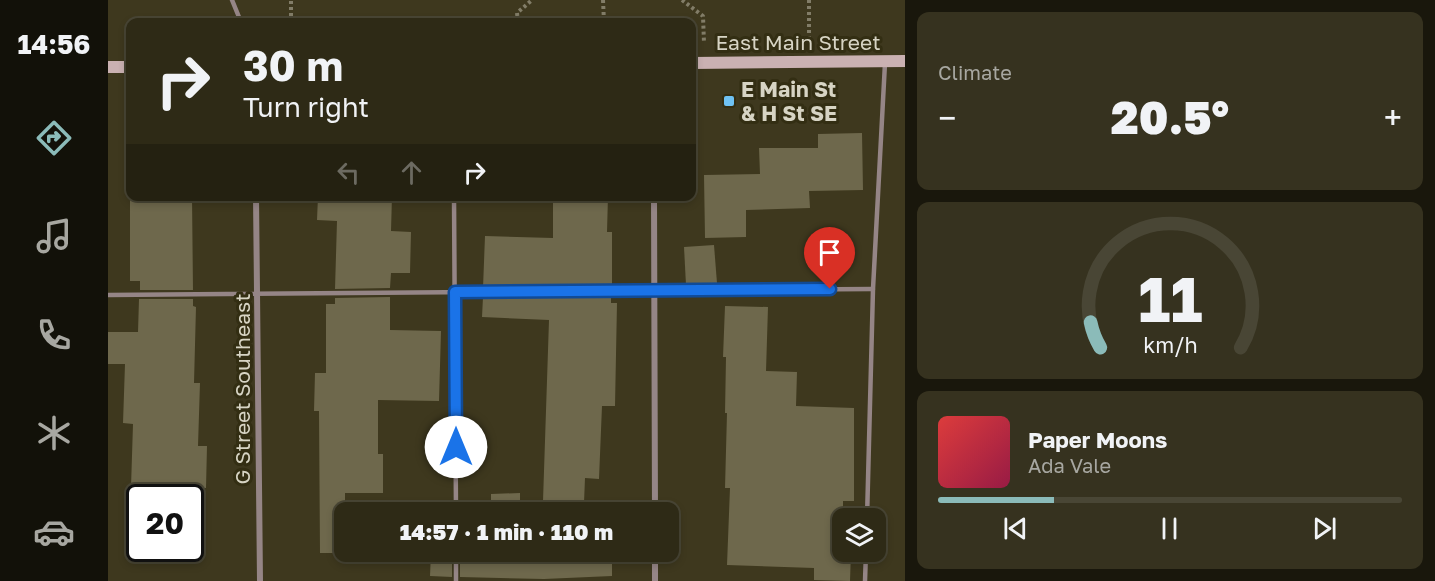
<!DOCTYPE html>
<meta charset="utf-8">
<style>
:root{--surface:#2e2a16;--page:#36321f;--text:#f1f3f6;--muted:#a7a7a1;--line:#494635;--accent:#8bbbb9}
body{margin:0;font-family:"Golos Text",sans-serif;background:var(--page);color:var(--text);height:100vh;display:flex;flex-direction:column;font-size:22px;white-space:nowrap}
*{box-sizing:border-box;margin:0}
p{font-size:20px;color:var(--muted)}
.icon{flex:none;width:33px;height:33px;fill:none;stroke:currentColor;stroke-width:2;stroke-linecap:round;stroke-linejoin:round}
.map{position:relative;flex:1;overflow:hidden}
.panel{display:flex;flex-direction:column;gap:12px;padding:12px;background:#19170c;width:530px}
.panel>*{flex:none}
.banner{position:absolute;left:18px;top:18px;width:570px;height:183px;border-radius:12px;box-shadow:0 3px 9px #0003,0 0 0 2px var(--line);background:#2e2a16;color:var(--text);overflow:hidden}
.buttons{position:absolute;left:724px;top:508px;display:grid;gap:12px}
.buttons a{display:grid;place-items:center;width:54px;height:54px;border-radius:12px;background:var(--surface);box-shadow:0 3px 9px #0003,0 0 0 2px var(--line);font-size:30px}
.speed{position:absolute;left:18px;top:484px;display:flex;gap:12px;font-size:30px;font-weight:700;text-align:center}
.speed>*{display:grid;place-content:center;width:78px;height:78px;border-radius:50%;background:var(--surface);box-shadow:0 3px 9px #0003,0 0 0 2px var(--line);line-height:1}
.speed .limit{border:3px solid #111;border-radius:9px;background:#fff;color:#111}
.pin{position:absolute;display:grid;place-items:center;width:51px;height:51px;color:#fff;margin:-62px -26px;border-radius:50% 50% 50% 0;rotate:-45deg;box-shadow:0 0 6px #0007}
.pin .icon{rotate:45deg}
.me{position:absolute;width:66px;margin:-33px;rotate:0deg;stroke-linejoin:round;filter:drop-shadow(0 0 4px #0008)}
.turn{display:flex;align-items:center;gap:21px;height:126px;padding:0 18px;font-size:27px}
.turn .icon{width:78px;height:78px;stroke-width:2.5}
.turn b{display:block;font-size:42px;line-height:51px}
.lanes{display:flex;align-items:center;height:57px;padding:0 18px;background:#0003;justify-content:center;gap:30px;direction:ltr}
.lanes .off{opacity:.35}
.big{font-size:45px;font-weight:800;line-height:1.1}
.panel .tile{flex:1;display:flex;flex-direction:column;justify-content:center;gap:9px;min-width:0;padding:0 21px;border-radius:12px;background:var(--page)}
.panel .dial{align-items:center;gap:0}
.dial svg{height:156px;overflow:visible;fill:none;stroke:var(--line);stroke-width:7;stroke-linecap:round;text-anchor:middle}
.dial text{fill:var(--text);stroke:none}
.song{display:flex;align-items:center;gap:18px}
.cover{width:72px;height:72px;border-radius:9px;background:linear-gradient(135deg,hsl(0 70% 55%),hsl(340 70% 35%))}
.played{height:6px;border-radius:3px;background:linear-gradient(90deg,var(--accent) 25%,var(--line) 25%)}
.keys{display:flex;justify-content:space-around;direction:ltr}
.heat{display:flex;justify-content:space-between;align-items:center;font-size:33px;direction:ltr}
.trip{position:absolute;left:226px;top:502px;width:345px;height:60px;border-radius:12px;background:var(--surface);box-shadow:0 3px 9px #0003,0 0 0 2px var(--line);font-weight:800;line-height:60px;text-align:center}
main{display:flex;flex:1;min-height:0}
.tabs{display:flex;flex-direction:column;width:108px;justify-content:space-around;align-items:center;background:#121109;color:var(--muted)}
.tabs .icon{width:42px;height:42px}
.tabs .selected{color:var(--accent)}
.tabs b{font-size:27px;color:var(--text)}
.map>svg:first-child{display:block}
</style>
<main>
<nav class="tabs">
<b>14:56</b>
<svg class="icon selected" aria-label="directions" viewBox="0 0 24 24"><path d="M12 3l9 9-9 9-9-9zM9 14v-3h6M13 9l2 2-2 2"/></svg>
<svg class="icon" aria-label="music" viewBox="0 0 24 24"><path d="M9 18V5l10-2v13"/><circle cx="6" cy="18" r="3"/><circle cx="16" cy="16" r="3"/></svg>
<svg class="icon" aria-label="phone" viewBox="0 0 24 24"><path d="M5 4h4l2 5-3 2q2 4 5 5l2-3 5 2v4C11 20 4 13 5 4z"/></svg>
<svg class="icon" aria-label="climate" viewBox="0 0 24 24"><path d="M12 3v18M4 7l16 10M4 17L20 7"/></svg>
<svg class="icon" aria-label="car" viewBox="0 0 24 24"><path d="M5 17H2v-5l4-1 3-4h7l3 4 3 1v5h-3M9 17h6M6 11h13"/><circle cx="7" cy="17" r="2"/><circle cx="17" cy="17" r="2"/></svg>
</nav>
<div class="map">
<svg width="798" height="581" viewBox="0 0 798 581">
<rect width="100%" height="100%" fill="#3e381e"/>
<g fill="#6e684c">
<polygon points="754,133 755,190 701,191 702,208 638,210 638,237 597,238 596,175 652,174 651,148 710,148 710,134"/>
<polygon points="22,196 84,196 85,290 32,290 32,281 22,281"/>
<polygon points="210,196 284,196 283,231 303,232 302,273 283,273 282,288 227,289 229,221 209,220"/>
<polygon points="445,196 500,196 499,232 504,232 504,287 375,288 377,236 445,238"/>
<polygon points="606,245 609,283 578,285 576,247"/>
<polygon points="503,296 503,303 509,303 507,406 494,406 491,479 477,478 476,503 435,501 441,320 374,317 375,297"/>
<polygon points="282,297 282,330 333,331 331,401 270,400 270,454 275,454 275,493 237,493 237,553 212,553 211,411 206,411 207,373 218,373 218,304 227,304 227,298"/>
<polygon points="31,299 85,299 85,306 88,307 86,383 92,383 90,446 99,446 98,488 23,487 25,424 15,423 17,364 0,364 0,332 30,332"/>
<polygon points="617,306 660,307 658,371 689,372 688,406 746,408 746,501 735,501 735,552 743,552 742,581 706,580 706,568 619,565 622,488 617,488 619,413 617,413 618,357 615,357"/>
<polygon points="412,493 412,513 383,513 383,494"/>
<polygon points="323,552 344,552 344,577 322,576"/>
<polygon points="352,552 504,552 504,576 436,579 352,577"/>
</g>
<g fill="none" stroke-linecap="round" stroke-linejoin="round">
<g stroke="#827d68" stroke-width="4" stroke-dasharray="3 3" stroke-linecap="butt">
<polyline points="495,0 496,22"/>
<polyline points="574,0 595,16 596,43"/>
<polyline points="701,0 701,41"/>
<polyline points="183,22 183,0"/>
<polyline points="410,22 409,13 424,0"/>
</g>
<g stroke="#958586" stroke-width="4.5">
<polyline points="124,0 133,22"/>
<polyline points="346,196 348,513"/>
<polyline points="0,295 765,289"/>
<polyline points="759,519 765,289 777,63"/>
<polyline points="348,552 348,581"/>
<polyline points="757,581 758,552"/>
</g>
<g stroke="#958586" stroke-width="6">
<polyline points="148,196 152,581"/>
<polyline points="546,196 547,513"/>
<polyline points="547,552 547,581"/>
</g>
<g stroke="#cab1b2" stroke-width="12">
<polyline points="584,63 798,61"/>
<polyline points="0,67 22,67"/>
</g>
</g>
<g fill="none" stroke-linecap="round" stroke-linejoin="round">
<g stroke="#114b97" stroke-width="15">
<polyline id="route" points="348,447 347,292 722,289"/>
</g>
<use href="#route" stroke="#1a73e8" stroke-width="10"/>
</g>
<rect fill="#6fc2f4" stroke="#332e13" stroke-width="2" x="615" y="95" width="12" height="12" rx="3"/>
<g text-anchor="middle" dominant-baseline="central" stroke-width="6" stroke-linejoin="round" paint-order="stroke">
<g font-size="21" fill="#d7d4c4" stroke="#332e13">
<text x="690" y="42">East Main Street</text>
<text transform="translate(134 389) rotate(-90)">G Street Southeast</text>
</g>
<g font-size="21" font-weight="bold" fill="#d7d4c4" stroke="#332e13" text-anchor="start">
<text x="633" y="89">E Main St<tspan x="633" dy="24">&amp; H St SE</tspan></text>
</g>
</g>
</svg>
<div class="buttons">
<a><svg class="icon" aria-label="layers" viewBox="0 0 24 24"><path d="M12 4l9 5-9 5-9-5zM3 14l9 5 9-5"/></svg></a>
</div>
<div class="speed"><div class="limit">20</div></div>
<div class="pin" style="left:722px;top:289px;background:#d93025"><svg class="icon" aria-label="arrive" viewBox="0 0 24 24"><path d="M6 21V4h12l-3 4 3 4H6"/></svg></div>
<svg class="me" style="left:348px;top:447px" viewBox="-20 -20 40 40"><circle r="19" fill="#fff"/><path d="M0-13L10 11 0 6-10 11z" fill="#1a73e8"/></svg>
<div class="trip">14:57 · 1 min · 110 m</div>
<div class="banner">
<div class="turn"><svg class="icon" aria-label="right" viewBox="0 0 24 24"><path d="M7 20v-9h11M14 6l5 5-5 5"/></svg><div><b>30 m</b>Turn right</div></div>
<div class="lanes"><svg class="icon off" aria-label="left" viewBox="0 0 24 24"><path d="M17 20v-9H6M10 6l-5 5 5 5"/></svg><svg class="icon off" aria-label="ahead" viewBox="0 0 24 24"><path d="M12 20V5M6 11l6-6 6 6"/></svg><svg class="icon" aria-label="right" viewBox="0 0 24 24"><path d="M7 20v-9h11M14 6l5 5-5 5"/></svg></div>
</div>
</div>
<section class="panel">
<div class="tile"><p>Climate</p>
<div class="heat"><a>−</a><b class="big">20.5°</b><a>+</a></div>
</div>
<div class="tile dial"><svg viewBox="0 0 100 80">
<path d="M14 69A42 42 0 1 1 86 69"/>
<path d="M14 69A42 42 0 0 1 9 56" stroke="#8bbbb9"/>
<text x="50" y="56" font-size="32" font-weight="700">11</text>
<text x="50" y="72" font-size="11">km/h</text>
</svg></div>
<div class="tile">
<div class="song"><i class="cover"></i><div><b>Paper Moons</b><p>Ada Vale</p></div></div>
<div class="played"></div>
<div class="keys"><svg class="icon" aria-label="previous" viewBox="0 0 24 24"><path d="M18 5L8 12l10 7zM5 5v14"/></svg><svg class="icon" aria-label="pause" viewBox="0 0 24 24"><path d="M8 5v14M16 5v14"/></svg><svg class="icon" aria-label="next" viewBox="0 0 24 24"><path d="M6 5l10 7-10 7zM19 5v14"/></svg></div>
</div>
</section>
</main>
